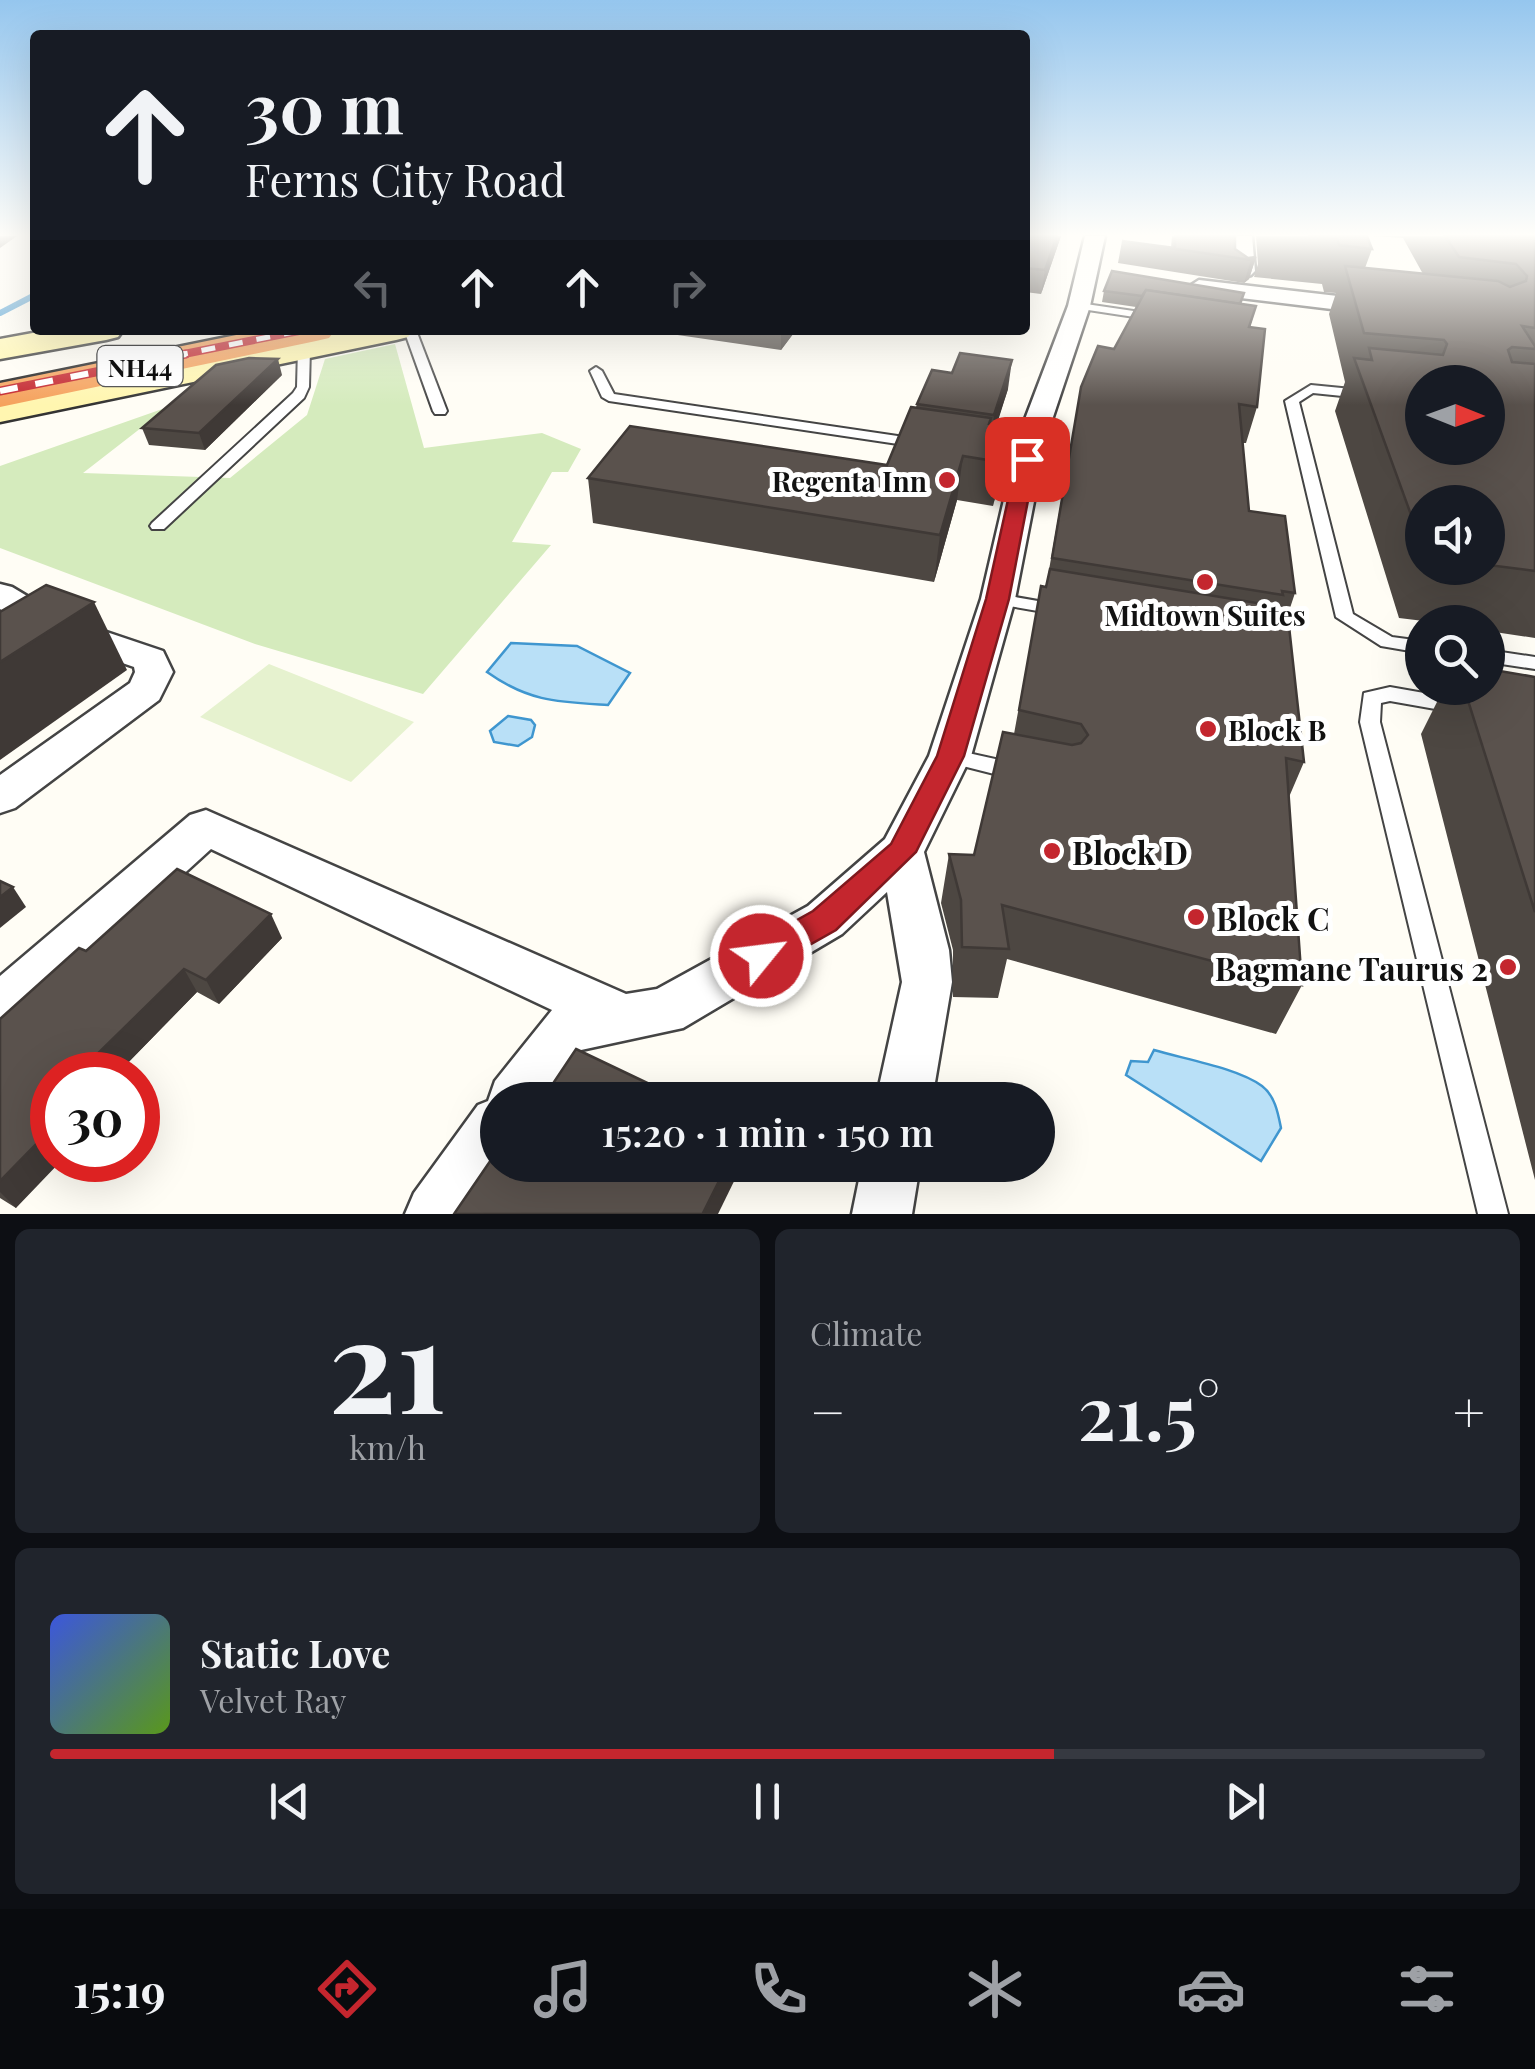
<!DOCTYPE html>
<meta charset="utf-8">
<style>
:root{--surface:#171b24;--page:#20242c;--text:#f1f3f6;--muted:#9ea1a6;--line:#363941;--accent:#c4262e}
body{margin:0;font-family:"Playfair Display",serif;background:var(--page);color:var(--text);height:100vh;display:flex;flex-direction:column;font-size:38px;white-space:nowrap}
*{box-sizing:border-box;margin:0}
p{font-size:32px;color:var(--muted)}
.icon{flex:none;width:55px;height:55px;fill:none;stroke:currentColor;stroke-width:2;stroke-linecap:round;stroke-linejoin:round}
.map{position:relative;height:1214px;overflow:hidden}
.panel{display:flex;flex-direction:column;gap:15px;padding:15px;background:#0d0f14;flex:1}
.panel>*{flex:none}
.top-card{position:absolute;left:30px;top:30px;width:1000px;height:305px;border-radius:10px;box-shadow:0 10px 40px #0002;background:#171b24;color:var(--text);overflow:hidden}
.needle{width:65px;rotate:91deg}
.buttons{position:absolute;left:1405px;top:365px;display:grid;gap:20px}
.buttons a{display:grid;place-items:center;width:100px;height:100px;border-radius:50%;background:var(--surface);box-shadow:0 10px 40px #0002;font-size:50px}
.speed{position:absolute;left:30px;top:1052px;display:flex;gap:20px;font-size:50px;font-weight:700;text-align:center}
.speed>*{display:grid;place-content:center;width:130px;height:130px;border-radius:50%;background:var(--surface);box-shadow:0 10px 40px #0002;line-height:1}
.speed .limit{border:15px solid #d22;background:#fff;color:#111}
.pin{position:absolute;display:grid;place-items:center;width:85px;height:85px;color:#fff;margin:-42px;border-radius:20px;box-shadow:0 5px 15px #0006}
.me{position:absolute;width:110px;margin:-55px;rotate:61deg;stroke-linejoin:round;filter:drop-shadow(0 0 8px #0008)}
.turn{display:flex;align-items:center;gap:35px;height:210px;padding:0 50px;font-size:45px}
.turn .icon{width:130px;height:130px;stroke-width:2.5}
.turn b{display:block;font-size:70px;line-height:85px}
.lanes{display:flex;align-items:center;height:95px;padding:0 50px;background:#0003;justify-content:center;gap:50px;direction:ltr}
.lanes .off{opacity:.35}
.big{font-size:75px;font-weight:600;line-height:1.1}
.panel .widget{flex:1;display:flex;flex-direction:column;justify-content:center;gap:15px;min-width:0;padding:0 35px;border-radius:15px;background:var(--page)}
.panel .dial{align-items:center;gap:0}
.dial b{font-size:130px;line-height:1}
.song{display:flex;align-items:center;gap:30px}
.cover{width:120px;height:120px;border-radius:15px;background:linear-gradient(135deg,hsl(230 70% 55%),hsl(90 70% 35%))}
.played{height:10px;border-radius:5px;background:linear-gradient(90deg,var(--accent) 70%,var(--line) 70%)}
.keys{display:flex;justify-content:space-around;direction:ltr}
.heat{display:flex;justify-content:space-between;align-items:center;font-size:55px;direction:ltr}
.panel .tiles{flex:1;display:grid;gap:15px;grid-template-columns:1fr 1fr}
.widget:last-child{grid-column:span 2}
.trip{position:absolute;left:480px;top:1082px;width:575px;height:100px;border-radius:50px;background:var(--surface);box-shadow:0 10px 40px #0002;font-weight:600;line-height:100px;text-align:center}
.tab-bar{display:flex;height:160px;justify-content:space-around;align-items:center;background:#090b0e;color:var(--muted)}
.tab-bar .icon{width:70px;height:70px}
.tab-bar .selected{color:var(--accent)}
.tab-bar b{font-size:45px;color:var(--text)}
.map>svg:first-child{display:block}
</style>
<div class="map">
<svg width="1535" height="1214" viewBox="0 0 1535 1214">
<rect width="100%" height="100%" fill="#fffdf5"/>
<polygon fill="#d5ebbd" points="395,344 424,448 542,433 581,449 568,472 552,472 512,542 551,545 423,694 255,644 0,548 0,466 168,407 83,473 230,478 307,415 325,359"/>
<polygon fill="#e6f2cf" points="269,664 414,722 351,782 200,717"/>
<g fill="#b9e0f7" stroke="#3f96cf" stroke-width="2.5">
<path d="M511,643L577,646L630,673L608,705C559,702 529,702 487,672Z"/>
<polygon points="508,716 531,720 535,725 532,737 518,746 494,742 490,731"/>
<path d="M1154,1050C1184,1059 1238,1068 1262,1086C1275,1096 1278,1113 1281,1128L1261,1161L1126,1075L1131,1061L1148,1062Z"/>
</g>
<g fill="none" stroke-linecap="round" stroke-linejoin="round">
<polyline stroke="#3f96cf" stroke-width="6" points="0,313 35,295"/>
<g stroke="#444" stroke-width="4">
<g id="lane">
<polygon points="1079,303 1154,314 1160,317 1154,320 1075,308 1073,306"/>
<polygon points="404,330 416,330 447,411 445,414 435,414 433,411"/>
<polygon points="304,344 310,348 309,387 304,398 164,529 152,529 150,526 152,523 293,393 297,387 298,348"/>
<polygon points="596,367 602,371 614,394 918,439 925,443 918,447 609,401 602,397 590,371"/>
<polygon points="1311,385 1362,390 1369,394 1362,398 1313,393 1299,402 1353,614 1392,637 1422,641 1422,653 1381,646 1336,617 1285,401"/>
<polygon points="998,594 1061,605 1070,610 1061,615 992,603 989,599 992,595"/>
<polygon points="1488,650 1535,657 1535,669 1488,662"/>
<polygon points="1390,687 1458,699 1465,701 1468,706 1465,711 1458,713 1390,701 1381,703 1380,722 1508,1214 1478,1214 1360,722 1364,693"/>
<polygon points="950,749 1018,764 1025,767 1028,772 1025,777 1018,780 943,761 940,756 943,751"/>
</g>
</g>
<g stroke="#444" stroke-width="5">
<g id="street">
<polygon points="1085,236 1105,236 1090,306 1047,435 1015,599 971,756 924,852 949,950 952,982 932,1100 876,1100 902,982 887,892 842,934 683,1028 581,1050 547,1100 498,1100 498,1165 504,1165 471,1214 405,1214 414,1193 478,1105 488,1101 495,1081 552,1010 211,849 18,1025 0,1031 0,976 190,815 206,810 626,994 657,989 808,906 885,839 929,756 981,599 1019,435 1068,306"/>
<polygon points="1232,236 1252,236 1255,271 1251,275 1244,277 1233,271"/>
<polygon points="1199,280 1381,301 1392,308 1381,315 1191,292 1188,287"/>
<polygon points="0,584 12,587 62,617 163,651 173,672 159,700 15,808 0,813 0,775 130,683 135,672 134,667 36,633 0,609"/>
<polygon points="862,1165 920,1165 912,1214 852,1214"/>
</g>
</g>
<g stroke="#333" stroke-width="5">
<g id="secondary">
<polygon points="49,330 123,330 118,337 106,340 0,359 0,339"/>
<polygon points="345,330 413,330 408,337 396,340 0,422 0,398"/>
</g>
</g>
<g stroke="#222" stroke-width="5">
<polygon id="highway" points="261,330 335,330 329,338 316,341 0,407 0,383"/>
</g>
<use href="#lane" fill="#fff" fill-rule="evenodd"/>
<use href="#street" fill="#fff" fill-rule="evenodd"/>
<use href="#secondary" fill="#fff6b0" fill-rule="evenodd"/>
<use href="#highway" fill="#f5a25d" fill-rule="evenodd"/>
<g stroke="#c4262e" stroke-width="8">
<polyline id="rail-far1" points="174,356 304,330"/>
</g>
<g stroke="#c4262e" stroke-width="9">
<polyline id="rail" points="0,391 186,354"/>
</g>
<use href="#rail-far1" stroke="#fff" stroke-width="5" stroke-dasharray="14" stroke-linecap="butt"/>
<use href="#rail" stroke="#fff" stroke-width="6" stroke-dasharray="18" stroke-linecap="butt"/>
</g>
<g fill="#4d4742" fill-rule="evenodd">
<polygon points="1025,236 1061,236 1041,294 1025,292"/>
<polygon points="1172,236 1235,236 1235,249 1248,258 1256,257 1249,279 1244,283 1118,263 1122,241 1171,248"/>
<path d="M1256,236H1367L1372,249L1365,268L1423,274L1403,238L1374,236H1535V638L1488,631V622H1432L1399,618L1335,411L1345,382L1329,314L1336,293L1324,292L1322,284L1254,277L1258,264ZM1422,502H1488V568H1422Z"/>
<polygon points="1104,291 1244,293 1240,304 1256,306 1250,327 1257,407 1246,443 1243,443 1249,511 1295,593 1288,614 1304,762 1289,797 1302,985 1276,1034 1007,959 998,998 953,997 953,950 941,903 949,854 974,855 1014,734 1041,586 1046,587 1081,387 1114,349 1136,307 1102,302"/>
<polygon points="643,330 796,330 781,350"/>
<polygon points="282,375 205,450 149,445 142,428"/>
<polygon points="1008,389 996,425 1002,469 993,506 957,500 934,582 593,523 588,478 887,465 916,407 917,404"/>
<polygon points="1535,677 1535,1180 1421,734 1444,688 1488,688"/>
<polygon points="282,938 219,1004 197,992 116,1075 52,1075 16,1208 0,1198 0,1019 86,951"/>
</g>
<g fill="#3f3936">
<polygon points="0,236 17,236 0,248"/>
<polygon points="1057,236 1061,236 1041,294 1045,270"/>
<polygon points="1256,257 1249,279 1244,283 1251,260"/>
<polygon points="781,330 796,330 781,350"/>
<polygon points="278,359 282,375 205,450 199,433"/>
<polygon points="1012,360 1008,389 990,446 994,415"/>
<polygon points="1008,426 1002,469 993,506 1000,462"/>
<polygon points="963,456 957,500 934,582 940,535"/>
<polygon points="94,602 127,670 0,760 0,662"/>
<polygon points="13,887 26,907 0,928 0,897"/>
<polygon points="271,914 282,938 219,1004 206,980"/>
<polygon points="184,969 197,992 116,1075 76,1075"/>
<polygon points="52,1128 52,1160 62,1160 16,1208 0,1192 0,1181"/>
<polygon points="727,1165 742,1165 718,1214 703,1214"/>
</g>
<g fill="#5a524d" stroke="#3f3936" stroke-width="2.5" fill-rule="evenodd">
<polygon points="1025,236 1057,236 1045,270 1025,268"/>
<polygon points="1175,236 1235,236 1235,249 1248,258 1256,257 1251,260 1122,241 1175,248"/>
<polygon points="1308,236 1367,236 1372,249 1339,245 1337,238"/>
<path d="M1445,236H1535V328L1522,326L1535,346V349L1512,347L1508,350L1512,362L1535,364V571L1488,565V502H1422V545L1354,358L1372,360L1369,348L1443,355L1447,344L1444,340L1364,333L1345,266L1498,281L1510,287L1526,281L1527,276L1516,264L1459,257ZM1422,382H1488V448H1422Z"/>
<polygon points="1112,271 1244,293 1240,304 1146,290 1142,296 1104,291"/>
<polygon points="1146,290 1256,306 1249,327 1265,329 1257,407 1239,404 1249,511 1285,516 1295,593 1282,591 1283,595 1052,558 1081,387 1098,346 1114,349"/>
<polygon points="960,353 1012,360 994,415 917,404 932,370 952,373"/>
<polygon points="249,358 278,359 199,433 142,428 216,365"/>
<polygon points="911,407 991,418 989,424 1008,426 1000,462 963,456 940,535 588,478 630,426 887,465"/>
<polygon points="1050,569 1287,608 1304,762 1286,758 1302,985 1002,905 1009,949 962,947 961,900 949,854 974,855 1003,732 1072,745 1081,743 1088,735 1081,724 1019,710 1041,586 1046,587"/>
<polygon points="46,585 94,602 0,662 0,612"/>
<polygon points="1488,669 1535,677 1535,912 1464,688 1488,688"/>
<polygon points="177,869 271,914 206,980 184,969 76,1075 52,1075 52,1128 0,1181 0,1019 79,948 86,951"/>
<polygon points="0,881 13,887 0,897"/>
<polygon points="576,1049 683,1100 542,1100"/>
<polygon points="493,1157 498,1160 498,1165 727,1165 703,1213 706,1214 454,1214"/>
</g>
<linearGradient id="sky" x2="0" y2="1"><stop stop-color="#95c6ee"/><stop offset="0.58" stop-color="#fffefa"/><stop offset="1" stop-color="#fffefa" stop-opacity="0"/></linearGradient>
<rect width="1535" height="405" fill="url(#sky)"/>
<polygon fill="#c4262e" stroke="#7f191e" stroke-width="2.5" points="1027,453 1036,459 1009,599 964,756 916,852 836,930 772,966 761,970 749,966 745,956 749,947 813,911 891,844 937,756 986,599 1017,459"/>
<g fill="#c4262e" stroke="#fff" stroke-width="4">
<circle cx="947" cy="480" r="10"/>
<circle cx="1205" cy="582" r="10"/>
<circle cx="1208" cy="729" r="10"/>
<circle cx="1052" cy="851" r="10"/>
<circle cx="1196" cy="917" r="10"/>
<circle cx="1508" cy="967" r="10"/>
</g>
<g text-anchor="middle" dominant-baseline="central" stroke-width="10" stroke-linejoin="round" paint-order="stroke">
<rect fill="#fff" stroke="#585858" stroke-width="2.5" x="97.5" y="346" width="85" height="40" rx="8"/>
<g font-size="25" font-weight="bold" fill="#111">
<text x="140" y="366">NH44</text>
</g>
<g font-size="28" font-weight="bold" fill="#111" stroke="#fff" text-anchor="end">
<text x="927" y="480">Regenta Inn</text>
<text x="1205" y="614" text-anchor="middle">Midtown Suites</text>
<text x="1228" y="729" text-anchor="start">Block B</text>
</g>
<g font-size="32" font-weight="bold" fill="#111" stroke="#fff" text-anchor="start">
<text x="1072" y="851">Block D</text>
<text x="1216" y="917">Block C</text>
<text x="1488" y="967" text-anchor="end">Bagmane Taurus 2</text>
</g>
</g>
</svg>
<div class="buttons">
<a><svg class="needle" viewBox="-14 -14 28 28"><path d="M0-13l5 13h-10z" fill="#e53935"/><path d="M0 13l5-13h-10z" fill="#9ea1a6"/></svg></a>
<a><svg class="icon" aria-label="sound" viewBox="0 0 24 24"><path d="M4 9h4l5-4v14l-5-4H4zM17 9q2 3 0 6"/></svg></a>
<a><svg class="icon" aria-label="search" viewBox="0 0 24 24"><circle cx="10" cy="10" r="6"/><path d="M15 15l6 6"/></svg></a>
</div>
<div class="speed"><div class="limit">30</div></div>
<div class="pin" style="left:1027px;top:459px;background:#d93025"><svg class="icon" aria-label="arrive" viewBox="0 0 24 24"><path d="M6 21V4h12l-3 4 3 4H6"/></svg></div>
<svg class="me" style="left:761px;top:956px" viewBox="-20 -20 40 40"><circle r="17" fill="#c4262e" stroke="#fff" stroke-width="3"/><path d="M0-11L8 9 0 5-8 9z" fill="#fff"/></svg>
<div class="trip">15:20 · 1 min · 150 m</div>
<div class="top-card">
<div class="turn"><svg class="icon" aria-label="ahead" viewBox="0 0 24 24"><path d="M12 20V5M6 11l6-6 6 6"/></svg><div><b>30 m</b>Ferns City Road</div></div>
<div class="lanes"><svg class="icon off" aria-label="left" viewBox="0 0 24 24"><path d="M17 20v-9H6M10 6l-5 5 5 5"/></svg><svg class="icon" aria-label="ahead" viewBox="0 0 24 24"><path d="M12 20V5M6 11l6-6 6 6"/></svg><svg class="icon" aria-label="ahead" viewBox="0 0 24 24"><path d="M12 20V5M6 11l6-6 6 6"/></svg><svg class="icon off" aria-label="right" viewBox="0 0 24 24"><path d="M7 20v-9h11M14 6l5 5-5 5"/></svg></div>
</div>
</div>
<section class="panel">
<div class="tiles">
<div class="widget dial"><b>21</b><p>km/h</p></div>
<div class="widget"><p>Climate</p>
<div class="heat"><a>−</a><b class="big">21.5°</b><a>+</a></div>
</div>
<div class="widget">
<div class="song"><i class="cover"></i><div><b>Static Love</b><p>Velvet Ray</p></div></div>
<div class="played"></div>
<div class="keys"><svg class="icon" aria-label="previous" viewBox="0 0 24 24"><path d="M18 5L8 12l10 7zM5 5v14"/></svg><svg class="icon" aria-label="pause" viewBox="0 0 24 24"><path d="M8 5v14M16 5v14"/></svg><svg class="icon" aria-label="next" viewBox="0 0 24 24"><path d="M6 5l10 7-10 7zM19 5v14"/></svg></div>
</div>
</div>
</section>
<nav class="tab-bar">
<b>15:19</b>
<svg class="icon selected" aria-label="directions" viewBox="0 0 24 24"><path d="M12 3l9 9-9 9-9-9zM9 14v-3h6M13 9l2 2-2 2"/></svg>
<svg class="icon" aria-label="music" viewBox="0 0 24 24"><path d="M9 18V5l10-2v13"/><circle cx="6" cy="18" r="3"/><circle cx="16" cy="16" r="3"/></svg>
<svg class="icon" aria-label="phone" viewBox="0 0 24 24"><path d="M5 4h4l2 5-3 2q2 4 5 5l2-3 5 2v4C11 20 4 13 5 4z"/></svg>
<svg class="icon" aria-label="climate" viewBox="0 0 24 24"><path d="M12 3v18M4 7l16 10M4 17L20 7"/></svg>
<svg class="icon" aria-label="car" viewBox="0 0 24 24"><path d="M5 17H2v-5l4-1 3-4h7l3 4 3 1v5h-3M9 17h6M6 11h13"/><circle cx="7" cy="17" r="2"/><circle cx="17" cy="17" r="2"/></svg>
<svg class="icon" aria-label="filters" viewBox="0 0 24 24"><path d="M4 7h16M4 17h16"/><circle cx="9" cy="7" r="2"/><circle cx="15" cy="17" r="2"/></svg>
</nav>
